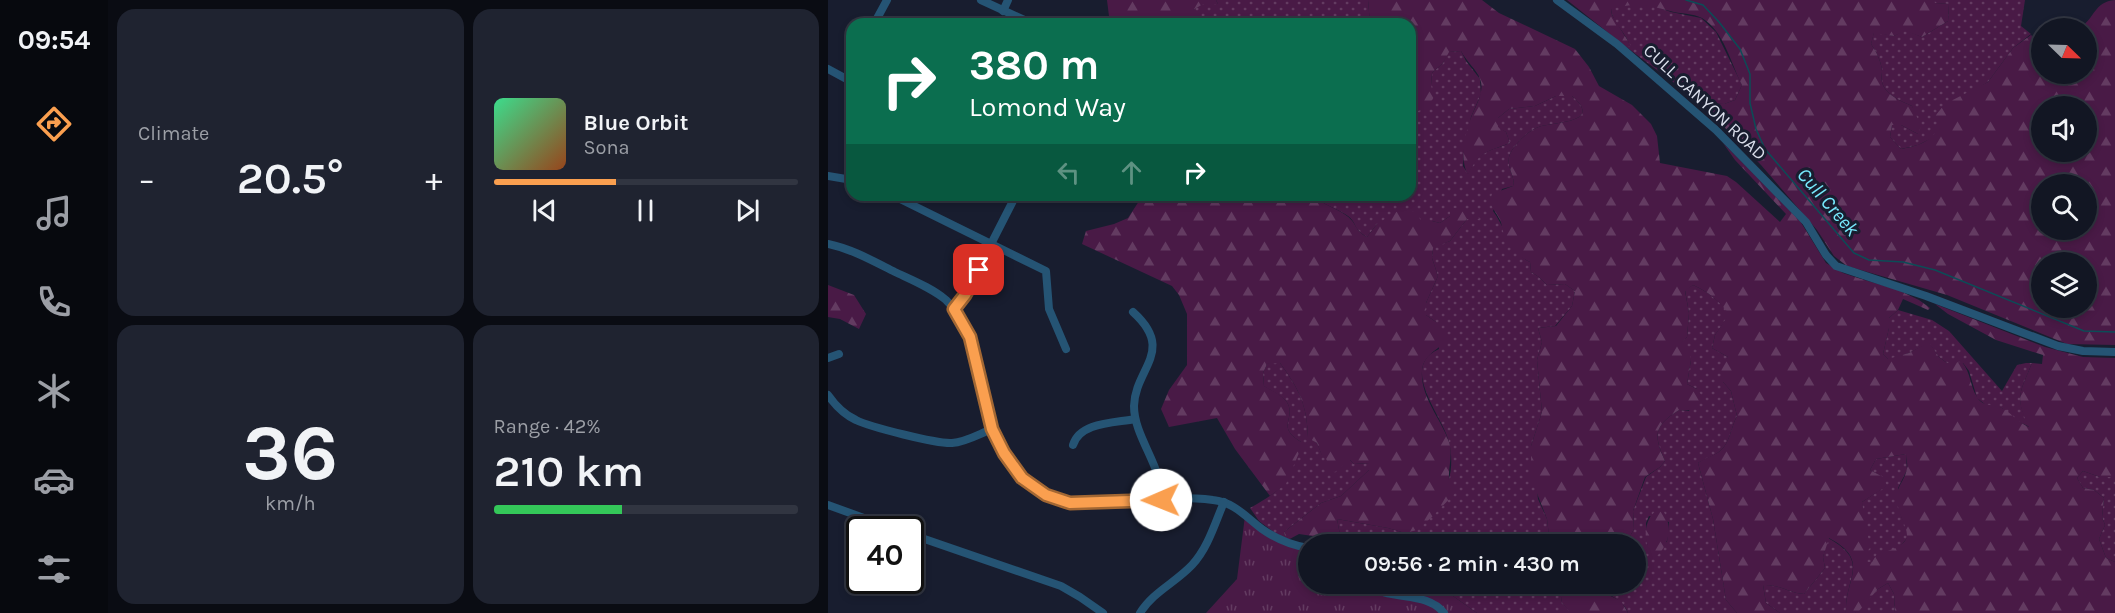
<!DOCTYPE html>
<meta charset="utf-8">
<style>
:root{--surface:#121623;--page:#1f2330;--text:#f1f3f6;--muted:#9c9fa6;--line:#313541;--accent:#fa9f4f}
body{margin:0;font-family:Karla,sans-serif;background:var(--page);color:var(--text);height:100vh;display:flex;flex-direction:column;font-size:22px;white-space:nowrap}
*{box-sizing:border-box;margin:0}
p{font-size:20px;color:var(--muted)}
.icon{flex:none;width:33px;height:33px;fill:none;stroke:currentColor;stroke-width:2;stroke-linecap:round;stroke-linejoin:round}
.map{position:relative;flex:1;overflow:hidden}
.panel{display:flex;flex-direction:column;gap:9px;padding:9px;background:#0a0c13;width:720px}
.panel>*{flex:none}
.guide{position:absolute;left:18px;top:18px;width:570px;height:183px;border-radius:18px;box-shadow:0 3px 9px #0003,0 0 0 2px var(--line);background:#0b6e4f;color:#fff;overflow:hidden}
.needle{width:39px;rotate:113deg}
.buttons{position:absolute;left:1203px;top:18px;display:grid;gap:12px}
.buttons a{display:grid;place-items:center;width:66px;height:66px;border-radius:50%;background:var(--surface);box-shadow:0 3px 9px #0003,0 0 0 2px var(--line);font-size:30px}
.speed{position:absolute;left:18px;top:516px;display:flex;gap:12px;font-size:30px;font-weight:700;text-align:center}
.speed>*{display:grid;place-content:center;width:78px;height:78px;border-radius:50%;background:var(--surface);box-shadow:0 3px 9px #0003,0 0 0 2px var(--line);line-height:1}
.speed .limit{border:3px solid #111;border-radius:9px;background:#fff;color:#111}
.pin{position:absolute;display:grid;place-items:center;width:51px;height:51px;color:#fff;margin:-26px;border-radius:12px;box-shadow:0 3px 9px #0006}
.me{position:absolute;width:66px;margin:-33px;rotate:269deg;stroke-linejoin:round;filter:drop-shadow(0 0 4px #0008)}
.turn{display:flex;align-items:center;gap:21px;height:126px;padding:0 24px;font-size:27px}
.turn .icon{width:78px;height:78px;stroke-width:2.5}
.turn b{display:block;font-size:42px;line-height:51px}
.lanes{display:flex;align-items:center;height:57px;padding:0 24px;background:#0003;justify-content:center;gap:30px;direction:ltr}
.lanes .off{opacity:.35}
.big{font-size:45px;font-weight:600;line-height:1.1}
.panel .tile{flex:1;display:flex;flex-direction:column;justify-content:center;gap:9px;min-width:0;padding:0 21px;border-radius:18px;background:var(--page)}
.panel .dial{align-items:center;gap:0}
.dial b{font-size:78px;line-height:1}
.song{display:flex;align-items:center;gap:18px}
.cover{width:72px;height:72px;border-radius:9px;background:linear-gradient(135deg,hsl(150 70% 55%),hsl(20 70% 35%))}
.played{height:6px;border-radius:3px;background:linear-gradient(90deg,var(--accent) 40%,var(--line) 40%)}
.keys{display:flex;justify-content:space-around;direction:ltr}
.heat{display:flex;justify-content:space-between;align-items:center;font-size:33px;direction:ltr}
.charge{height:9px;border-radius:4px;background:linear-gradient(90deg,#34c759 42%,var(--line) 0)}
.panel .tiles{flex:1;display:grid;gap:9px;grid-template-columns:repeat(2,1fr)}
.trip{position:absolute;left:470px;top:534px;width:348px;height:60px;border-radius:30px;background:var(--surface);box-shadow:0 3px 9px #0003,0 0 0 2px var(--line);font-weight:600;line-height:60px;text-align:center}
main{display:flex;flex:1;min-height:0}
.tab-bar{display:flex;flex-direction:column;width:108px;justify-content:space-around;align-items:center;background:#07090e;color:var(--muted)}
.tab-bar .icon{width:42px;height:42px}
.tab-bar .active{color:var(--accent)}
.tab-bar b{font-size:27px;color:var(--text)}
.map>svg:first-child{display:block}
</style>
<main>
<nav class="tab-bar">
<b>09:54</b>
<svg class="icon active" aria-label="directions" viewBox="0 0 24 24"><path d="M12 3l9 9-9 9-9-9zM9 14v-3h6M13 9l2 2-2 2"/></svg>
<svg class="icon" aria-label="music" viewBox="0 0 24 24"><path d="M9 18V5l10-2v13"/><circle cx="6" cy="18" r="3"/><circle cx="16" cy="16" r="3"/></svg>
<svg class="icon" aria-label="phone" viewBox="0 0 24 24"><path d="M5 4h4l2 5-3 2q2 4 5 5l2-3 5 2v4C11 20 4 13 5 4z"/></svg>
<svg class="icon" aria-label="climate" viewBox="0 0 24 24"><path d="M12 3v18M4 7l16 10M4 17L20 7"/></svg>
<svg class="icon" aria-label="car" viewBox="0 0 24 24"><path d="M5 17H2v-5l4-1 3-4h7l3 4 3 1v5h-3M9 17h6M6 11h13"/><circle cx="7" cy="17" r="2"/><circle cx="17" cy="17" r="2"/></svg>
<svg class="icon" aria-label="filters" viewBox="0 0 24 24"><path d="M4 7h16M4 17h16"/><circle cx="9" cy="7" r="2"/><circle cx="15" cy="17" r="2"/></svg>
</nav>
<section class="panel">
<div class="tiles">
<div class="tile"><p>Climate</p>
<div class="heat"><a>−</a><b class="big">20.5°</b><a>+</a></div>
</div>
<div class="tile">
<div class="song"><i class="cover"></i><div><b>Blue Orbit</b><p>Sona</p></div></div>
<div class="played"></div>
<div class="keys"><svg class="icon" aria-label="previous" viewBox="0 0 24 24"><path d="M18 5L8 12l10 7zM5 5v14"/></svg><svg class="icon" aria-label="pause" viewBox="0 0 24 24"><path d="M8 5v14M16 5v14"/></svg><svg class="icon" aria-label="next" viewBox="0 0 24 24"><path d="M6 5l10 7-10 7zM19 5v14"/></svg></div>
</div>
<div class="tile dial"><b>36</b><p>km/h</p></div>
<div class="tile"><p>Range · 42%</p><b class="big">210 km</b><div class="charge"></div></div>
</div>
</section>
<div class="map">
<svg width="1287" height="613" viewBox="0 0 1287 613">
<defs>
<pattern id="grass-dots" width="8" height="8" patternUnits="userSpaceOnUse" patternTransform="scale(1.5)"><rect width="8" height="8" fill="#491a46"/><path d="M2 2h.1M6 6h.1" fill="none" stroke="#633b61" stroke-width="1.8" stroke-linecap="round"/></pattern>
<pattern id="forest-firs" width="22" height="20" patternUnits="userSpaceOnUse" patternTransform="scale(1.5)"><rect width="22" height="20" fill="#491a46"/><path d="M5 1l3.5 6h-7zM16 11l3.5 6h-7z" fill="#633b61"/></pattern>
<pattern id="park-tufts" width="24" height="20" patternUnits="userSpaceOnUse" patternTransform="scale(1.5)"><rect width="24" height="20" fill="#491a46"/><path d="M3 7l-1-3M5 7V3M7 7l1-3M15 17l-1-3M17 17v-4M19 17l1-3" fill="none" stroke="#633b61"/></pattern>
</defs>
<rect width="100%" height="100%" fill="#181d2f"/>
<g fill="url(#grass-dots)" fill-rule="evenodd">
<polygon points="388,0 540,0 542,24 406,24 407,21 393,17 390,24 365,24 365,10 374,4 390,4"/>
<path d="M1106,0H1197L1193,26L1203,34L1185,48L1160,82L1142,93L1104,138L1090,145L1073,149L1062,137L1064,125H1073L1090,134L1084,106C1073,101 1057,95 1054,82C1053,78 1054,75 1054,71C1053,61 1049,53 1043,44L1046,32L1066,36L1077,30L1094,37L1120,21L1121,4L1106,3Z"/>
<path d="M801,3L826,6L843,12L873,18L888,32L914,85L907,100L896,104L873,103L797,46H802C798,32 784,23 783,8Z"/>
<path d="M633,51L638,61L652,79L653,94L643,117L636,149L635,166L640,174C651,150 660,152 682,143L678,132L670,128V118L681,109L707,106L728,96H744C778,125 720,121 708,128C699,132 686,145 682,154C677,166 688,176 685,186L674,189L665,211C678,228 680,251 702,262L703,272L711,277L719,285L737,284L747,291L744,306L727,326L710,328L714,342L709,360L714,412L703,446L710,499L719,519L722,544H533L512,535L509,519L560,528L577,533C587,522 618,490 621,479C624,468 624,454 621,442C615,416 570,367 611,349L608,322L598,315V303L610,276L604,258L605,247L622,241L639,219H650L622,216L612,223L604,221L549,224L539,237C525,229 529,223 520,216C509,208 494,205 486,195H582V114L587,113L603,85L604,73L615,63L620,52Z"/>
<path d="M865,285C881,292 891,301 902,314L887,335L884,348L900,357L895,382L903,391L909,416C903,427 902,443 892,451C886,456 876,459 870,463L885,519L898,600L909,613H800C796,601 783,595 772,591L771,584H807V544H798L806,529L805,511L818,477L832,467L837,461C825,434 826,426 851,410L861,411L869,389L859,384L863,360L851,344L859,337L861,313L857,290ZM821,516L841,522L839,542L819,545L818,523Z"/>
<path d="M1070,310L1104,320L1121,331L1174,391L1189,365L1198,363H1204C1192,393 1186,397 1202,427L1189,421L1174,408L1158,405L1149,398L1141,371L1135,363H1119L1111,357L1101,343L1081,353L1061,360L1055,354L1061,328V318Z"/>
<path d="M445,362L452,363C471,389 479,404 480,437L489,443L494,455L522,460L526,464L541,463V470L513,496L493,503L456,532L458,541L431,521L422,508C443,496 456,490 465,465C468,457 473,451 473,442C448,427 467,420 460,404C456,396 443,391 436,386L435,373L439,364Z"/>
<polygon points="1078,454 1079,470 1070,488 1073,516 1079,528 1079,538 1071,548 1062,551 1044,562 1037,562 1034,502 1058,486 1054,477 1042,470 1048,459"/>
<polygon points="1255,471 1272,477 1287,477 1287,562 1278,558 1271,539 1277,525 1274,517 1276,498 1266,490 1255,488 1249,478"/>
<path d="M1000,538C1044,562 1016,578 1018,613H952L938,603L935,585C952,584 960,593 976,594L997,568L995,557Z"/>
<polygon points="1060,583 1066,594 1067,613 1027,613 1050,589"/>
<polygon points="608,584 731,584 734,603 744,613 649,613"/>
</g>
<g fill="url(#forest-firs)" fill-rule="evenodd">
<polygon points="279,0 388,0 390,4 375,4 365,10 365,24 282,24"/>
<path d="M540,0H654L671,13L747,49L761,67L771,86L804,105L823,124L829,136L832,163L899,176L908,182L952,222L958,214L907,160L895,143L972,221L998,263L1015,273L1030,278L1070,290L1091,300L1102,308L1100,310L1075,299L1070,310L1061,318V328L1055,354L1060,359L1081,353L1101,342L1111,357L1119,363L1134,362C1143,373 1142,386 1149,397C1155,407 1165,404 1174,408C1184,413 1189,422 1201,427C1186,397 1192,393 1204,363L1214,364L1215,355L1168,340L1120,314L1107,304L1217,347L1255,357L1287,358V477H1272L1255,471L1249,478L1255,488L1266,490L1276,498L1274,517L1277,525L1271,539L1278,558L1287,562V613H1067L1066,594L1060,583L1050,589L1031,611L1027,613H1018C1016,579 1044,561 1001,538L995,557L997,568L976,594C960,593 952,584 935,585L938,603L952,613H909L898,600L885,519L870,463C876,458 886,456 892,451C902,443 903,427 909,416L903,391L895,382L893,369L900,357L884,348L887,335L901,314C891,301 881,292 865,285L857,291L861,313L859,337L852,344L862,353L863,360L859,384L869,389L874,396C869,408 864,412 851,410C826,426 825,434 837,461L832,467L817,477L805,511L806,529L798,544H722L719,519L703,478V446L714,412L709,360L714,342L710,328L728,326L744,306L747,291L737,284L719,285L711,277L703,272L702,262C689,256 681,247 676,234C674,230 674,224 672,220C667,210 660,206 664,194L685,186C688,176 677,166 682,154C686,145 699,132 708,128C720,121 778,125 744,96H728L707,106L681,109L670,118V127L678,132L682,143C659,152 651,151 640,175C631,159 637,133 644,115C648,105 657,91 652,79C649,70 638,61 633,51L621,52L615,63L604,73L603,85L606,97L598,108L582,114V24H542ZM1078,454C1078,459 1080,464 1079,468C1078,478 1070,485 1069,494C1067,527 1103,540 1049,554L1044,562H1038L1037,554L1042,548L1034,502L1059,486L1055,477L1042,470L1048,459Z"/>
<path d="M739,0H1106L1107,3L1121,4L1120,21L1094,37L1077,31L1066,36L1046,33L1043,44C1049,53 1053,61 1054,71C1054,75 1053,78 1054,82C1057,95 1073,101 1084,106L1093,126L1090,134L1073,125H1064L1062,137L1073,149C1089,146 1101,143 1111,128L1107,116L1117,104L1160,82L1185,48L1203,35L1213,44L1214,74H1258V28H1252C1267,18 1266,2 1287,0V345L1239,344L1119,295L1019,266L1006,256L989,230L933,165L873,103L896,104L907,100L914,85C903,64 896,31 874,18C865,13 852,14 842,11C819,5 807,2 783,9L784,15L803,46H797ZM1214,106H1258V152H1214ZM1214,184H1258V230H1214ZM1214,262H1258V308H1214Z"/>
<path d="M315,195H486C494,205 509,208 519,216C529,223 526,230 539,237L549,224L573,209L579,212L588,211L593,221H604L612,223L622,216V209L627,208L652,219H639L622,241L605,248L604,258L610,276L598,303V315L608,322L619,340C610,350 595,355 594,371C592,395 612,418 620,439C626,454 620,466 621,480C621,484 625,489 627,493L604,517L589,530L577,533L560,528L509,519L512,535L498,538L471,534L458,541L456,532L493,503L513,496L541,470V463L526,464L522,460L507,472L496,470L499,460L494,456L489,443L480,438C479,404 471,389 452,363L439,364L435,373L436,386C443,390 456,396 460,404C467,420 448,427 473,442V448L458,484L442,496L407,449L389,418L341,427L333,409L341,390L359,365V314L351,295L344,286L254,244L258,231L286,224L300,218Z"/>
<polygon points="0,285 26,295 38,314 31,329 12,319 0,317"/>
<path d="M828,511L836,512C844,527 842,542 830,555L824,554C815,543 815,520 828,511Z"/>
<polygon points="731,584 771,584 772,591 793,601 800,613 743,613 734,603"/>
</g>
<polygon fill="url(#park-tufts)" points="417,516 428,526 480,548 480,584 608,584 649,613 378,613 409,579"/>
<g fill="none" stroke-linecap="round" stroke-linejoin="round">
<polyline stroke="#0c4c57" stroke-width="1.5" points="858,0 875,5 891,22 912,49 922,74 922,103 928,129 937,149 1026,253 1041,260 1075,262 1107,270 1256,331 1287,332"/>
<g stroke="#255474" stroke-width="8">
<polyline points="153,0 205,24"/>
<polyline points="729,0 789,44 888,130 978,222 998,255 1008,266 1098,296 1230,346 1255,351 1287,352"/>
<polyline points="175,11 180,0"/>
<polyline points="46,24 59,0"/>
<polyline points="0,69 24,82"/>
<polyline points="0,176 24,180"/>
<polyline points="64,195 218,271 221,309 238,349"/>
<path d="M0,244C24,249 45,261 67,272C84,280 104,288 118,300C144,324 148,359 154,391C161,426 175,463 203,486C230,507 254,502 285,501C317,499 353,496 385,500C406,502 418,517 434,529C448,539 463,545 480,548"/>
<polyline points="126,309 137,295 188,195"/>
<path d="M305,312C348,351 307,368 306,406C306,430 323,453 330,476C332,484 333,492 333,499"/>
<polyline points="0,358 11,354"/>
<path d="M0,395C7,405 17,415 28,420C42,427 109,444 124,443C138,442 151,434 164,429"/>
<path d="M245,445C252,422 287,423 307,419"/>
<polyline points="0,505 69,530"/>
<polyline points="82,534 233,586 252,597 275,613"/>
<path d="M539,584C561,602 598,590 616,613"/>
<path d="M312,613C325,592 347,583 364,565C380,548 387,523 396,502"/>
</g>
</g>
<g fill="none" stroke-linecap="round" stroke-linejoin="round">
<g stroke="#a26733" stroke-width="15">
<polyline id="route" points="151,270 137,295 126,309 142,337 164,429 176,453 194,478 218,495 242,503 333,500"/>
</g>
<use href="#route" stroke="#fa9f4f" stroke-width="10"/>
</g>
<g text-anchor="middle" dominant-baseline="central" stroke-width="6" stroke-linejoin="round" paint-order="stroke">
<g font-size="18" fill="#d9ddea" stroke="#181d2f">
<text transform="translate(877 102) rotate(43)">CULL CANYON ROAD</text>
</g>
<g font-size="20" font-style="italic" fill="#77e8fc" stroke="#181d2f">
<text transform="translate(1000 202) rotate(49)">Cull Creek</text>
</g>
</g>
</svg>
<div class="buttons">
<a><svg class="needle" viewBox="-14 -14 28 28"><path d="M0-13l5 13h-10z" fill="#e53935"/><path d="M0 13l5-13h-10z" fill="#9c9fa6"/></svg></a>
<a><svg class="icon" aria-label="sound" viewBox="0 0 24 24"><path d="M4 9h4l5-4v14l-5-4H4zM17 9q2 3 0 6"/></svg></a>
<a><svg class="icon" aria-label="search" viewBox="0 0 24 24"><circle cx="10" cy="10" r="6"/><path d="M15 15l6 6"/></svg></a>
<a><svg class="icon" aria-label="layers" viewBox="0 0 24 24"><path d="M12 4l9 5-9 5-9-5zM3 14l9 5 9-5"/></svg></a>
</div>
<div class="speed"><div class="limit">40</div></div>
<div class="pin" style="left:151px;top:270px;background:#d93025"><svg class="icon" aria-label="arrive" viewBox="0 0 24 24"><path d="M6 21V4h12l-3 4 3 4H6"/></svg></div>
<svg class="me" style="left:333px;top:500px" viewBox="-20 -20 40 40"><circle r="19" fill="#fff"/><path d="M0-13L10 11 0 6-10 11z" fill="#fa9f4f"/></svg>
<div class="trip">09:56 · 2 min · 430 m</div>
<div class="guide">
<div class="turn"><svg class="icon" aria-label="right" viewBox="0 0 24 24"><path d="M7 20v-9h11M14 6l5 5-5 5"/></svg><div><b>380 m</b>Lomond Way</div></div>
<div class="lanes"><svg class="icon off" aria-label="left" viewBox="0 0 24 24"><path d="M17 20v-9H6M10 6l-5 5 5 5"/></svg><svg class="icon off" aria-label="ahead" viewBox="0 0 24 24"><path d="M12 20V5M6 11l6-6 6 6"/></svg><svg class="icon" aria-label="right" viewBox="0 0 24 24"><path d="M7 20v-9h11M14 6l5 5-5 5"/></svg></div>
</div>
</div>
</main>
